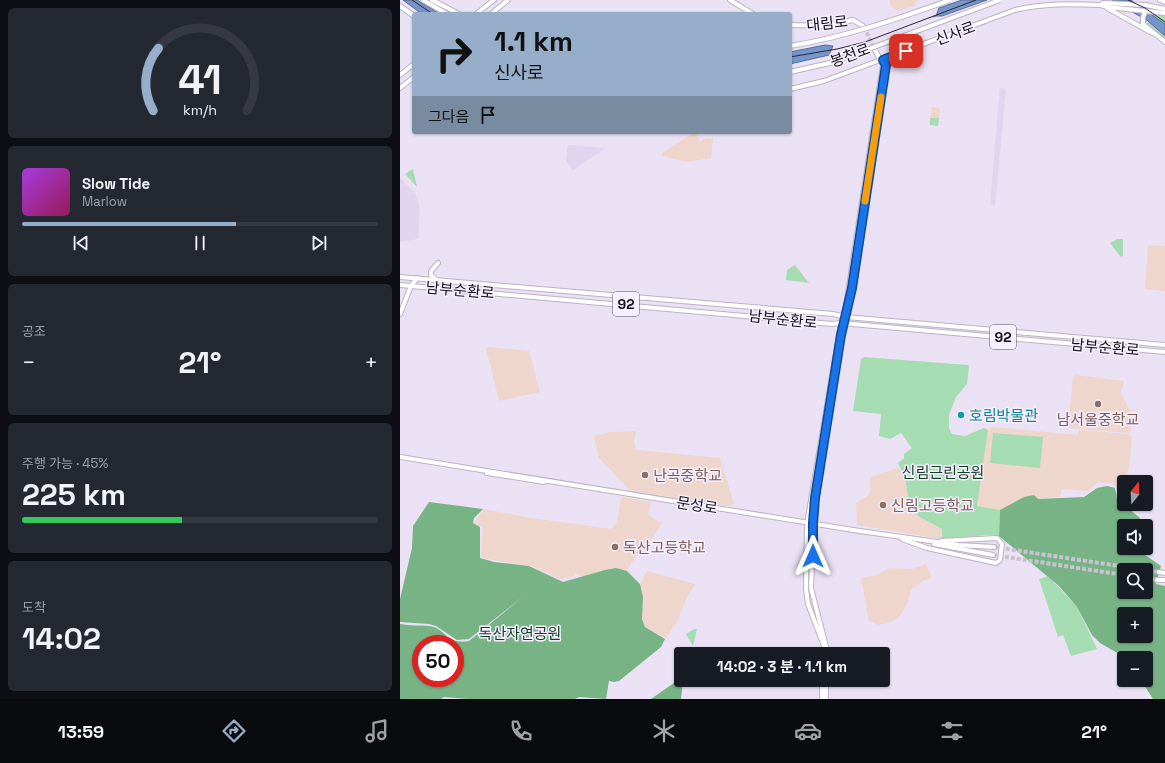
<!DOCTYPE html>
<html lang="ko">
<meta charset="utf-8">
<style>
:root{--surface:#171b24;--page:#242831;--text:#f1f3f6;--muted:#9ea1a6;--line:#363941;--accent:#96aec9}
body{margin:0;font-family:"Space Grotesk","Noto Sans KR",sans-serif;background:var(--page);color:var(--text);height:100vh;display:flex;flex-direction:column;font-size:15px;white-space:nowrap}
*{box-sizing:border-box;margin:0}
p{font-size:13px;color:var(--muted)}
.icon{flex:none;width:22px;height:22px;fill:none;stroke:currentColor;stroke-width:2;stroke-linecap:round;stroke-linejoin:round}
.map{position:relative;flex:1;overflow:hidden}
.details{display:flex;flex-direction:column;gap:8px;padding:8px;background:#0d0f14;width:400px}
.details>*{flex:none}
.guide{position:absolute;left:12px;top:12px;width:380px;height:122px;border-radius:4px;box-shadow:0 1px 3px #0004;background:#96aec9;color:#111;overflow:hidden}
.needle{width:26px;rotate:18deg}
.tools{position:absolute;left:717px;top:475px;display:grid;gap:8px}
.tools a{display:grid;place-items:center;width:36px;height:36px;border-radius:4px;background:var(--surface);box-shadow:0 1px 3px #0004;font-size:20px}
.speed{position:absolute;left:12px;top:635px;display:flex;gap:8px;font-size:20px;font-weight:700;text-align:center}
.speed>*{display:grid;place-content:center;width:52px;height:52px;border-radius:50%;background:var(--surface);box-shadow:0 1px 3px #0004;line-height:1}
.speed .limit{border:6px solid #d22;background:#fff;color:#111}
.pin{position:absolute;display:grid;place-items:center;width:34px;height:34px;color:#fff;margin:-17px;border-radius:8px;box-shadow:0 2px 6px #0006}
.me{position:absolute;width:44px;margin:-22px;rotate:0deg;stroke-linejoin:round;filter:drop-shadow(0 0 3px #0008)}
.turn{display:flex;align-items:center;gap:14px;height:84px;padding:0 16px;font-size:18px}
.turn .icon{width:52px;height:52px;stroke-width:2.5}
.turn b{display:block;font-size:28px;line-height:34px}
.then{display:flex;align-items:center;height:38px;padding:0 16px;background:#0003;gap:8px;font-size:15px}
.big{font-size:30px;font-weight:700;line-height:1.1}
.details .card{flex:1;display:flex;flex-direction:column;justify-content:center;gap:6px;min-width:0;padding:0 14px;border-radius:6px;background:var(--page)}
.details .dial{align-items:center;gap:0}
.dial svg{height:104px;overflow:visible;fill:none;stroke:var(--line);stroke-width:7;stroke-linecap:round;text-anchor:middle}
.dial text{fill:var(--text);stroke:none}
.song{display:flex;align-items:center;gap:12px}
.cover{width:48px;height:48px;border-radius:6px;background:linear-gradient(135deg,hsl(280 70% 55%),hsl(330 70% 35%))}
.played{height:4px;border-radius:2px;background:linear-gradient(90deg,var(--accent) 60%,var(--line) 60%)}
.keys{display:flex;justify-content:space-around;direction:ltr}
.heat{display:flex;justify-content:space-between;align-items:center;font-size:22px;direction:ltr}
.charge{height:6px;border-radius:3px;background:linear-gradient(90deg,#34c759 45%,var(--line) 0)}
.trip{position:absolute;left:274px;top:647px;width:216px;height:40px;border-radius:4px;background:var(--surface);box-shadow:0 1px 3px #0004;font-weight:700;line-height:40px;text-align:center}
.tabs{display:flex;height:64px;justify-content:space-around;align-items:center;background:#090b0e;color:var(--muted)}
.tabs .icon{width:28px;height:28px}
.tabs .on{color:var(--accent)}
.tabs b{font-size:18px;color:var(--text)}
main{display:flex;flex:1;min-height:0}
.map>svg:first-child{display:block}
</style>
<main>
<section class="details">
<div class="card dial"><svg viewBox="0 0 100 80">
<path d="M14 69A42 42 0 1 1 86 69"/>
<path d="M14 69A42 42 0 0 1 18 21" stroke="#96aec9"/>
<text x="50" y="56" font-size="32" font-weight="700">41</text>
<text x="50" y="72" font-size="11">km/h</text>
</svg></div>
<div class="card">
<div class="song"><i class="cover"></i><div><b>Slow Tide</b><p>Marlow</p></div></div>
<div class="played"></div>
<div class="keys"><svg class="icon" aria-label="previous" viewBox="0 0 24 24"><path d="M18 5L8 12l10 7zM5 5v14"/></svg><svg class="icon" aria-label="pause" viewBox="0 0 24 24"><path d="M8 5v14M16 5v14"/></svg><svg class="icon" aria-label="next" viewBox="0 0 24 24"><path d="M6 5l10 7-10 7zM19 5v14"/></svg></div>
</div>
<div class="card"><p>공조</p>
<div class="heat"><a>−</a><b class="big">21°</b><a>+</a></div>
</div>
<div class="card"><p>주행 가능 · 45%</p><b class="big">225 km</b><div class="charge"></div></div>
<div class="card"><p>도착</p><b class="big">14:02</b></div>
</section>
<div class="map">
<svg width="765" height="699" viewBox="0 0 765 699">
<rect width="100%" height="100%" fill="#eae1f4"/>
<g fill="#e0d4ee">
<polygon points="600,88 606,89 595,206 590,205"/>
<polygon points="168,145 206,148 173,170 166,161"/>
<polygon points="0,178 16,194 20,209 18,239 0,242"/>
</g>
<g fill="#eed6cc">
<polygon points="490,0 521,0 515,1 516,5 498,11 490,6"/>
<polygon points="532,107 540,108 539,118 530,118"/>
<polygon points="295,132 300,141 307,138 313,139 311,158 287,162 262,156 262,153"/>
<polygon points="748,245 765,246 765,291 745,289"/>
<polygon points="88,347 129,351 140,392 99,401 86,348"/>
<polygon points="675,375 724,381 721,393 732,414 730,424 731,431 729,433 668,428 673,377"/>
<polygon points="592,427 678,435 679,430 729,434 732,437 729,468 722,489 717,488 713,484 698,482 688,491 662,489 660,497 638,499 624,497 600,510 577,506 588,430"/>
<polygon points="236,431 234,442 236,450 320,458 334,504 331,506 231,491 199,458 194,436 211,432"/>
<polygon points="499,468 505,478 510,507 518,516 543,529 542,539 457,525 456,503 470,494 470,477"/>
<polygon points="222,497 251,502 248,515 262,523 250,542 234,559 221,580 208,593 175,573 174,577 160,579 134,567 83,558 81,554 83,527 74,523 84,509 131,518 211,529 217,523 221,498"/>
<polygon points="526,564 532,578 522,581 511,590 508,602 500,616 494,621 479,625 469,621 461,578 476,575 490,568 512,569"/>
<polygon points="247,571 295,584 287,597 278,620 266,638 245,627 242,619 243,597 240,584"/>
</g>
<g fill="#a6dcb2">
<polygon points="759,9 765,11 765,42 743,28"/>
<polygon points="530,118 539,118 538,126 530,125"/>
<polygon points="13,169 17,187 5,174"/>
<polygon points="717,239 723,239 723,256 721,257 710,243"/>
<polygon points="395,265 409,283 386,280 387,270"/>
<polygon points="464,357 568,365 569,366 567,384 556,397 549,415 549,428 552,434 565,436 584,428 588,430 577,506 600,510 599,536 587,535 542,539 542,529 518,516 510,507 505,478 498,463 504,458 504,454 512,448 501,433 490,439 479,436 481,414 453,411 461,359"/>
<polygon points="593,433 643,437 640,468 590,463"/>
<polygon points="648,576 677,607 697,649 671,656 663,635 658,637 639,579"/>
<polygon points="294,629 297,629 293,646 286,634"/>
</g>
<g fill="#77b385" fill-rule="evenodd">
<path d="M707,486L715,488L717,499L740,518L739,526H724V548H735L761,566L756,584L765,586V699H753L741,680H746V658H726L700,643L692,635L677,607L659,586L599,536L600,510L624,497L634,495L638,499L684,497L697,488ZM724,570H746V592H724ZM724,614H746V636H724Z"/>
<path d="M29,502L83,509L74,518L73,523L80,527V558L94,562L129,566L163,582L205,570L216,568L227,571L240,584L243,597L242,619L245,627L265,639L261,647L219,681L214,682L209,681L206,699L179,697L175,699H67L44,697L41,699H0V624C10,626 19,625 29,626C47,628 44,645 69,641L124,596L69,639L57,640L36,626L29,624L0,622V599L12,548L13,526ZM21,644H55V678H21Z"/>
<polygon points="281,678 283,680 281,699 251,699"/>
</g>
<g fill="#7695cd" stroke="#586d96">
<polygon points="3,0 17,0 40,14 22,14"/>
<polygon points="562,0 587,0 542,16 536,16 539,8"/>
<polygon points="712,0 731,0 765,24 765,36 748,21"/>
<polygon points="425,45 433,46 429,55 390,64 390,52"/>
</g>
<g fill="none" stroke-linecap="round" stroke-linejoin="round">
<polyline stroke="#586d96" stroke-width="1" points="533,17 536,16"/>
<g stroke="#cac2d3" stroke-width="4" stroke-dasharray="4 2" stroke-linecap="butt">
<polyline points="464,27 475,50"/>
<polyline points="594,547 759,572"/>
<polyline points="593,555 724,575"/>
<polyline points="746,578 757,580"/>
</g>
<g stroke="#bbb2c5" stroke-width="6">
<g id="major">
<polyline points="23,0 47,14"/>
<polyline points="32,0 59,14"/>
<polyline points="330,0 353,14"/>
<polyline points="760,0 765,2"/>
<polyline points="701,5 703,3 746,5 765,9"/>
<polyline points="0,6 14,16"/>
<polyline points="707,8 752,33"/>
<polyline points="746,10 743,17 743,24 765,42"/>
<polyline points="76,14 94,0"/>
<polyline points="91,14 108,0"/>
<polyline points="390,25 424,26 453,20 463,26"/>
<polyline points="0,75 14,64"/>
<polyline points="0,88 14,77"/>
<path d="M390,89L424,81L615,10C645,3 671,4 701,5L707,7L765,13"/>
<polyline points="0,277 433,314 446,317 765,345"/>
<polyline points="35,279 31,275 31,271 38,263"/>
<polyline points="0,285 432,324 441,323 765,352"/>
<polyline points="0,314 11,286 17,278"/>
<polyline points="441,324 446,306 483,65 475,50"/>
<polyline points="0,457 453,530 558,545 594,547"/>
<polyline points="87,473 144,482"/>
<polyline points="502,539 527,548 596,563 600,560 602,544 597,538 541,541"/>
<polyline points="534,544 593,555"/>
<polyline points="759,572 765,573"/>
<polyline points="757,580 765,580"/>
<polyline points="424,654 424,646 408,604 406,589 407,524 441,323"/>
<polyline points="428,654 411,588 415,498 441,335 452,288 486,65 483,60"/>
<polyline points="426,680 426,699"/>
<polyline points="422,699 422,680"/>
</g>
</g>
<use href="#major" stroke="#fff" stroke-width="4"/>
<g stroke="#2a272f" stroke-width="1">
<polyline points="12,0 33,14"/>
<polyline points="728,0 745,8 765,22"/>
<polyline points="390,57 437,49 465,42 576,0"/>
</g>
<g stroke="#bbb2c5" stroke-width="6" stroke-linecap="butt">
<g id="major-bridge">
<path d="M390,46C446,37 497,19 550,0"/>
<polyline points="390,72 434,62 600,0"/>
</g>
</g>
<use href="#major-bridge" stroke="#fff" stroke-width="4"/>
</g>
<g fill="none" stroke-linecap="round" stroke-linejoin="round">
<g stroke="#114b97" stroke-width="10">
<polyline id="route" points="413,556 413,523 415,498 441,335 452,288 486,65 483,60 506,51"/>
</g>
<use href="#route" stroke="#1a73e8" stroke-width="7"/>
<polyline stroke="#f59e0b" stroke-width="7" points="465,201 481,97"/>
</g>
<g fill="#8d6e63" stroke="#f6efff" stroke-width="1.5">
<circle cx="698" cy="404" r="4"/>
<circle cx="245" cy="475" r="4"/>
<circle cx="483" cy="505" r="4"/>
<circle cx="215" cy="547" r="4"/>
</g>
<circle fill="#0f9aa8" stroke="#f6efff" stroke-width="1.5" cx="561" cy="415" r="4"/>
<g text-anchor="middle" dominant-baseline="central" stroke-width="3" stroke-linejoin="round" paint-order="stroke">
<g fill="#f6efff" stroke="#56525c" stroke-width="1">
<rect x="213" y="292" width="26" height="24" rx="3"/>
<rect x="590" y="325" width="26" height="24" rx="3"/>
</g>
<g font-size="14" font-weight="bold" fill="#120f16">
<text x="226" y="304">92</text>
<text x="603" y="337">92</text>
</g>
<g font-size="15" fill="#120f16" stroke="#f6efff">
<text transform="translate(427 23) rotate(-6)">대림로</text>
<text transform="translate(555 33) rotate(-20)">신사로</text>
<text transform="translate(450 55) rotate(-20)">봉천로</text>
<text transform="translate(60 290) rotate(5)">남부순환로</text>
<text transform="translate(383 319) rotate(6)">남부순환로</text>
<text transform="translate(705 347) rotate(5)">남부순환로</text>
<text transform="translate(297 505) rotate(9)">문성로</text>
</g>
<g font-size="15" fill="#0d838f" stroke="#f6efff" text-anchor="start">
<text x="569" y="415">호림박물관</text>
</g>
<g font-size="15" fill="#785e54" stroke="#f6efff" text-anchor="start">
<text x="698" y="419" text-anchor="middle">남서울중학교</text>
<text x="253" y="475">난곡중학교</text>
<text x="491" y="505">신림고등학교</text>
<text x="223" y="547">독산고등학교</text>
</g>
<g font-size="15" fill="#123f21" stroke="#f6efff">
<text x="543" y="472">신림근린공원</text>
<text x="120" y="633">독산자연공원</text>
</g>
</g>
</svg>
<div class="tools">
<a><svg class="needle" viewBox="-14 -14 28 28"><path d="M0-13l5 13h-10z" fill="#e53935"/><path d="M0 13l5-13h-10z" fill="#9ea1a6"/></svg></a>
<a><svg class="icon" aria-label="sound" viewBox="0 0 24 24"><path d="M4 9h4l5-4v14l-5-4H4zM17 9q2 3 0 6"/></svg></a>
<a><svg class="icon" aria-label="search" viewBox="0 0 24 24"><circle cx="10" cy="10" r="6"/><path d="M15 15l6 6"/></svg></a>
<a>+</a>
<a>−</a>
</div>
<div class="speed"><div class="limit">50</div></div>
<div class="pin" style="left:506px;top:51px;background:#d93025"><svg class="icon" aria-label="arrive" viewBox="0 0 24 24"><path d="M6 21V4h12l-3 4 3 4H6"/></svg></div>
<svg class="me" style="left:413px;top:556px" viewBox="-20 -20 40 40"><path d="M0-17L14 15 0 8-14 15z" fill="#1a73e8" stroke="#fff" stroke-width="4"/></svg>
<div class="trip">14:02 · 3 분 · 1.1 km</div>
<div class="guide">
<div class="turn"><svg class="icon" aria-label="right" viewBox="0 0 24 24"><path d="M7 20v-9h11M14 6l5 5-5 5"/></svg><div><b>1.1 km</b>신사로</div></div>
<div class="then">그다음<svg class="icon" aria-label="arrive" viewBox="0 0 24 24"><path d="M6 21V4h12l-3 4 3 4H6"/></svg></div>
</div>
</div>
</main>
<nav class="tabs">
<b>13:59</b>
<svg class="icon on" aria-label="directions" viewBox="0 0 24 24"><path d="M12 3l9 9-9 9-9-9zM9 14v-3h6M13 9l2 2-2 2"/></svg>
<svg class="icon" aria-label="music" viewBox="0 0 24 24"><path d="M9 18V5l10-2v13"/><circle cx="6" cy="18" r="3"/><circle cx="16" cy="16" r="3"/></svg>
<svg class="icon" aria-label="phone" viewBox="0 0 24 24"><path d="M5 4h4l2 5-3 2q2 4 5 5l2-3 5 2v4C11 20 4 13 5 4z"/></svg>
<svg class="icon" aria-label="climate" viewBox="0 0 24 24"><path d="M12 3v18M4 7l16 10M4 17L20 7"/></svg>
<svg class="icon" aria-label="car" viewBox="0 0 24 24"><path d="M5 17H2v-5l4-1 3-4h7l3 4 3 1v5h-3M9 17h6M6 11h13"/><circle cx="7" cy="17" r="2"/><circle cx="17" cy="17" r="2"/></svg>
<svg class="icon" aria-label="filters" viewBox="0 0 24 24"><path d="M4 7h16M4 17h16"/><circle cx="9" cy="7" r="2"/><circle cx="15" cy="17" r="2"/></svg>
<b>21°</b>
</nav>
